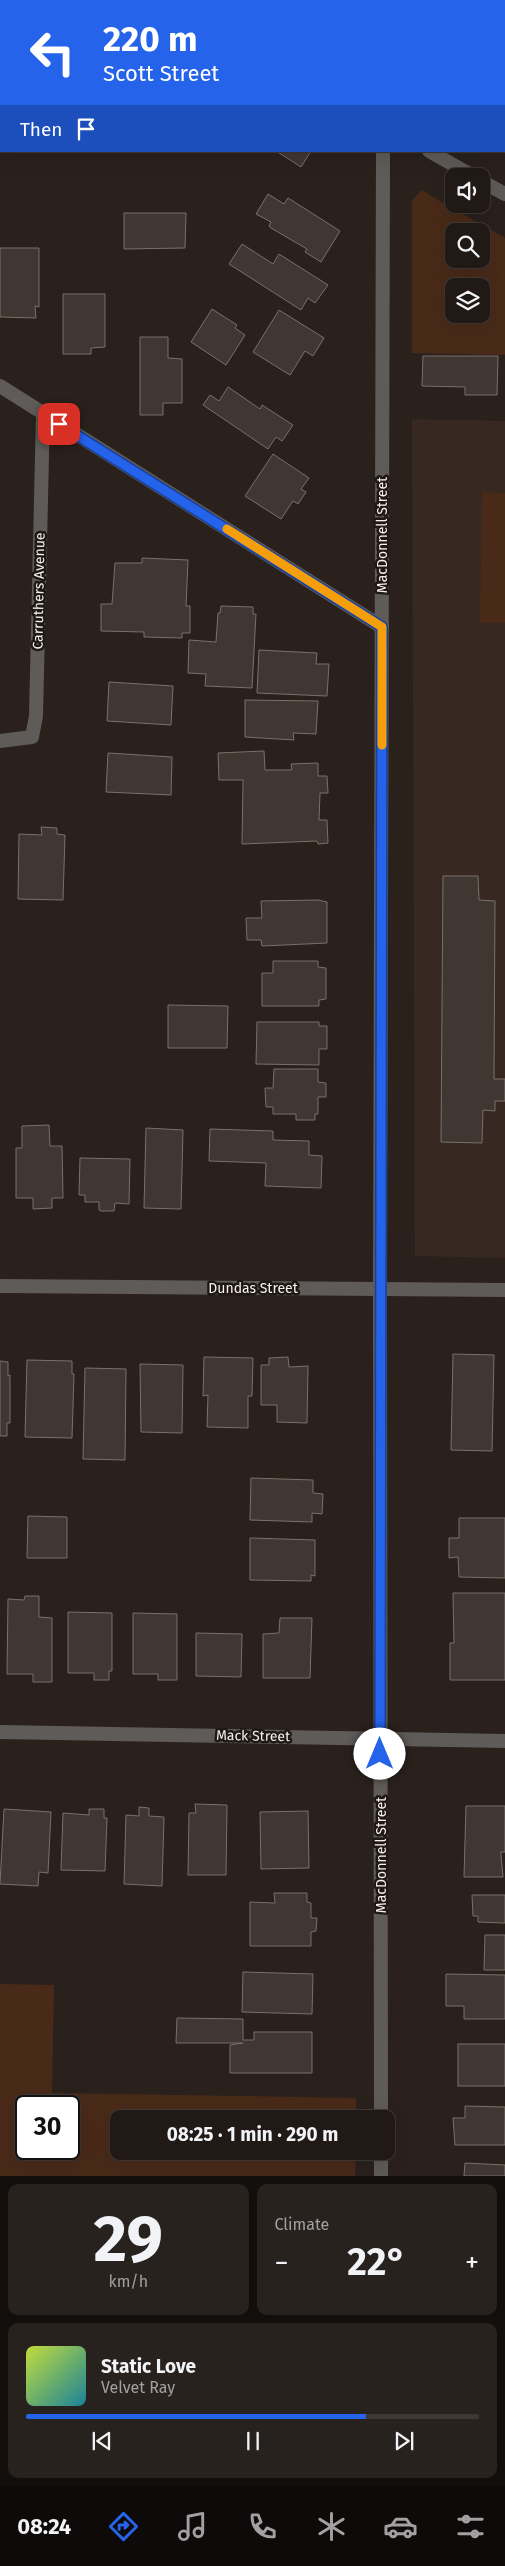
<!DOCTYPE html>
<meta charset="utf-8">
<style>
:root{--surface:#201916;--page:#28221f;--text:#f1f3f6;--muted:#a2a0a1;--line:#3d3835;--accent:#2563eb}
body{margin:0;font-family:"Fira Sans",sans-serif;background:var(--page);color:var(--text);height:100vh;display:flex;flex-direction:column;font-size:19px;white-space:nowrap}
*{box-sizing:border-box;margin:0}
p{font-size:16px;color:var(--muted)}
.icon{flex:none;width:28px;height:28px;fill:none;stroke:currentColor;stroke-width:2;stroke-linecap:round;stroke-linejoin:round}
.map{position:relative;height:2176px;overflow:hidden}
.side{display:flex;flex-direction:column;gap:8px;padding:8px;background:#120e0c;flex:1}
.side>*{flex:none}
.banner{position:absolute;left:0px;top:0px;width:505px;height:152px;box-shadow:0 5px 20px #0002,0 0 0 1px var(--line);background:#2563eb;color:#fff;overflow:hidden}
.controls{position:absolute;left:445px;top:168px;display:grid;gap:10px}
.controls a{display:grid;place-items:center;width:45px;height:45px;border-radius:10px;background:var(--surface);box-shadow:0 5px 20px #0002,0 0 0 1px var(--line);font-size:25px}
.speed{position:absolute;left:15px;top:2095px;display:flex;gap:10px;font-size:25px;font-weight:700;text-align:center}
.speed>*{display:grid;place-content:center;width:65px;height:65px;border-radius:50%;background:var(--surface);box-shadow:0 5px 20px #0002,0 0 0 1px var(--line);line-height:1}
.speed .limit{border:2px solid #111;border-radius:8px;background:#fff;color:#111}
.pin{position:absolute;display:grid;place-items:center;width:42px;height:42px;color:#fff;margin:-21px;border-radius:10px;box-shadow:0 2px 8px #0006}
.me{position:absolute;width:55px;margin:-28px;rotate:0deg;stroke-linejoin:round;filter:drop-shadow(0 0 4px #0008)}
.turn{display:flex;align-items:center;gap:18px;height:105px;padding:0 20px;font-size:22px}
.turn .icon{width:65px;height:65px;stroke-width:2.5}
.turn b{display:block;font-size:35px;line-height:42px}
.then{display:flex;align-items:center;height:48px;padding:0 20px;background:#0003;gap:10px;font-size:19px}
.big{font-size:38px;font-weight:700;line-height:1.1}
.side .widget{flex:1;display:flex;flex-direction:column;justify-content:center;gap:8px;min-width:0;padding:0 18px;border-radius:10px;background:var(--page)}
.side .dial{align-items:center;gap:0}
.dial b{font-size:65px;line-height:1}
.song{display:flex;align-items:center;gap:15px}
.cover{width:60px;height:60px;border-radius:8px;background:linear-gradient(135deg,hsl(70 70% 55%),hsl(190 70% 35%))}
.played{height:5px;border-radius:2px;background:linear-gradient(90deg,var(--accent) 75%,var(--line) 75%)}
.keys{display:flex;justify-content:space-around;direction:ltr}
.heat{display:flex;justify-content:space-between;align-items:center;font-size:28px;direction:ltr}
.side .tiles{flex:1;display:grid;gap:8px;grid-template-columns:1fr 1fr}
.widget:last-child{grid-column:span 2}
.trip{position:absolute;left:110px;top:2110px;width:285px;height:50px;border-radius:10px;background:var(--surface);box-shadow:0 5px 20px #0002,0 0 0 1px var(--line);font-weight:700;line-height:50px;text-align:center}
.tabs{display:flex;height:80px;justify-content:space-around;align-items:center;background:#0d0a09;color:var(--muted)}
.tabs .icon{width:35px;height:35px}
.tabs .active{color:var(--accent)}
.tabs b{font-size:22px;color:var(--text)}
.map>svg:first-child{display:block}
</style>
<div class="map">
<svg width="505" height="2176" viewBox="0 0 505 2176">
<rect width="100%" height="100%" fill="#2a211d"/>
<polygon fill="#372921" points="412,419 505,421 505,1258 415,1256"/>
<g fill="#492a19" fill-rule="evenodd">
<path d="M421,190L505,238V355L412,353V201ZM454,231H481V259H454ZM454,286H481V314H454Z"/>
<polygon points="482,492 505,493 505,623 480,623"/>
<path d="M0,1984L54,1985L52,2093L356,2098V2119H119V2151H356L355,2176H0ZM69,2106V2149H26V2106Z"/>
</g>
<g fill="#403732" stroke="#7b706b">
<rect x="12" y="0" width="51" height="1"/>
<polygon points="433,0 473,0 433,1"/>
<polygon points="276,151 311,151 301,167"/>
<polygon points="268,194 284,204 288,198 340,231 321,262 305,252 307,249 271,228 269,226 271,222 256,214"/>
<polygon points="124,213 186,213 185,248 124,249"/>
<polygon points="242,244 273,264 279,254 328,285 315,303 308,298 301,310 229,264"/>
<polygon points="0,248 39,248 39,307 35,306 36,318 0,317"/>
<polygon points="63,294 105,294 105,347 91,348 91,354 63,354"/>
<polygon points="212,309 237,325 235,328 245,335 226,365 191,342"/>
<polygon points="279,310 324,338 313,356 305,351 290,375 253,352"/>
<polygon points="140,337 168,337 168,358 182,359 182,403 163,403 163,415 140,415"/>
<polygon points="423,356 498,356 497,395 465,395 465,387 422,386"/>
<polygon points="228,387 260,409 262,405 293,425 282,441 276,437 268,449 203,405 210,395 219,401"/>
<polygon points="273,454 309,478 301,489 306,492 298,504 293,501 281,519 245,496"/>
<polygon points="142,558 188,560 186,606 190,606 190,633 182,633 182,638 144,637 144,632 101,631 101,604 112,604 115,563 142,563"/>
<polygon points="221,606 253,607 253,614 256,614 252,688 205,686 206,674 188,673 189,640 216,642 218,613 220,613"/>
<polygon points="259,650 317,653 316,664 329,664 327,696 257,693"/>
<polygon points="109,682 173,686 171,725 107,721"/>
<polygon points="245,700 318,701 316,734 293,733 294,740 245,737"/>
<polygon points="264,751 265,770 292,770 291,764 318,763 318,776 327,776 328,793 320,793 319,820 327,820 328,843 318,844 317,841 242,844 243,780 219,780 218,753"/>
<polygon points="108,753 172,757 171,795 106,792"/>
<polygon points="41,827 57,828 57,834 65,835 63,900 18,899 19,834 42,835"/>
<polygon points="443,876 478,876 479,900 495,901 494,1079 505,1079 505,1101 495,1101 495,1111 483,1110 482,1143 441,1142"/>
<polygon points="318,900 327,902 327,943 262,946 261,940 247,940 246,918 262,918 261,901"/>
<polygon points="273,961 318,961 318,967 326,968 326,999 319,1000 319,1006 262,1006 262,973 273,973"/>
<polygon points="168,1005 228,1006 227,1048 168,1048"/>
<polygon points="257,1022 319,1022 319,1026 327,1026 327,1049 319,1049 319,1065 256,1064"/>
<polygon points="274,1069 318,1069 318,1082 326,1083 326,1097 318,1097 318,1114 315,1114 315,1120 296,1120 296,1114 273,1114 273,1107 266,1107 265,1088 273,1088"/>
<polygon points="49,1125 50,1146 62,1146 63,1198 52,1198 52,1208 33,1209 33,1198 16,1198 16,1148 22,1148 22,1126"/>
<polygon points="146,1128 183,1130 181,1209 144,1208"/>
<polygon points="210,1129 273,1131 273,1140 309,1141 309,1155 322,1156 321,1188 265,1186 266,1163 209,1161"/>
<polygon points="80,1158 130,1159 129,1204 115,1203 114,1211 101,1211 99,1210 99,1202 85,1202 85,1195 79,1195"/>
<polygon points="453,1354 494,1355 492,1451 451,1450"/>
<polygon points="204,1357 253,1358 252,1396 248,1396 248,1428 207,1427 208,1395 203,1396"/>
<polygon points="288,1357 289,1367 308,1366 307,1423 277,1422 277,1405 261,1405 261,1365 269,1365 269,1358"/>
<polygon points="27,1360 72,1361 72,1374 74,1374 72,1438 25,1437"/>
<polygon points="0,1361 8,1362 8,1376 10,1375 10,1423 7,1423 7,1436 0,1436"/>
<polygon points="140,1364 183,1365 182,1433 141,1432"/>
<polygon points="85,1368 126,1369 125,1460 83,1459"/>
<polygon points="251,1478 313,1480 313,1493 323,1494 322,1514 312,1513 312,1522 250,1520"/>
<polygon points="28,1516 67,1517 67,1558 27,1558"/>
<polygon points="459,1518 505,1518 505,1578 459,1577 458,1557 449,1558 449,1538 459,1538"/>
<polygon points="250,1538 315,1540 315,1576 311,1575 311,1581 250,1580"/>
<polygon points="453,1593 505,1593 505,1680 450,1680 450,1643 454,1643"/>
<polygon points="25,1596 39,1596 39,1617 52,1618 52,1682 33,1682 33,1674 7,1674 8,1599 24,1600"/>
<polygon points="68,1612 112,1613 112,1671 109,1671 109,1680 94,1680 94,1673 68,1673"/>
<polygon points="133,1613 177,1614 177,1680 158,1680 158,1674 133,1674"/>
<polygon points="280,1618 312,1618 310,1678 263,1678 263,1634 279,1633"/>
<polygon points="196,1633 242,1634 241,1677 196,1676"/>
<polygon points="195,1804 227,1805 226,1875 188,1875 189,1813 196,1813"/>
<polygon points="466,1806 505,1806 505,1852 501,1852 501,1855 503,1877 464,1877"/>
<polygon points="139,1807 149,1808 149,1816 164,1817 162,1886 124,1884 126,1815 139,1816"/>
<polygon points="4,1809 51,1812 48,1873 39,1872 38,1886 0,1884"/>
<polygon points="89,1809 104,1809 104,1818 107,1818 105,1871 61,1870 63,1813 89,1815"/>
<polygon points="308,1811 309,1868 261,1869 260,1812"/>
<polygon points="274,1893 307,1893 307,1902 311,1903 311,1918 317,1918 316,1931 311,1932 311,1946 250,1946 250,1902 275,1903"/>
<polygon points="472,1895 505,1895 505,1923 478,1922 478,1916 473,1916"/>
<polygon points="485,1935 505,1935 505,1970 484,1970"/>
<polygon points="243,1972 313,1974 312,2014 242,2012"/>
<polygon points="446,1974 505,1975 505,2019 464,2019 464,2006 446,2006"/>
<polygon points="177,2018 243,2019 243,2040 254,2040 254,2032 312,2032 312,2073 230,2073 230,2045 243,2043 176,2043"/>
<rect x="458" y="2044" width="47" height="42"/>
<polygon points="465,2106 505,2107 505,2145 455,2145 453,2118 465,2118"/>
<polygon points="465,2163 505,2165 505,2176 464,2176"/>
</g>
<g fill="none" stroke-linecap="round" stroke-linejoin="round">
<g stroke="#5f5b58" stroke-width="14">
<polyline points="242,0 244,1"/>
<polyline points="383,0 383,1"/>
<polyline points="429,151 473,176"/>
<polyline points="481,181 505,194"/>
<polyline points="0,386 382,627"/>
<polyline points="0,741 32,737 36,716 43,413"/>
<polyline points="0,1286 505,1290"/>
<polyline points="0,1732 505,1741"/>
<polyline points="381,2119 380,1288 383,151"/>
<polyline points="381,2151 381,2176"/>
</g>
</g>
<g fill="none" stroke-linecap="round" stroke-linejoin="round">
<g stroke="#184099" stroke-width="12">
<polyline id="route" points="59,424 382,627 380,1754"/>
</g>
<use href="#route" stroke="#2563eb" stroke-width="9"/>
<polyline stroke="#f59e0b" stroke-width="9" points="227,529 382,627 382,745"/>
</g>
<g text-anchor="middle" dominant-baseline="central" stroke-width="5" stroke-linejoin="round" paint-order="stroke">
<g font-size="14" fill="#f7f1ee" stroke="#201814">
<text transform="translate(382 535) rotate(-90)">MacDonnell Street</text>
<text transform="translate(39 591) rotate(-89)">Carruthers Avenue</text>
<text x="253" y="1288">Dundas Street</text>
<text transform="translate(253 1736) rotate(1)">Mack Street</text>
<text transform="translate(381 1855) rotate(-90)">MacDonnell Street</text>
</g>
</g>
</svg>
<div class="controls">
<a><svg class="icon" aria-label="sound" viewBox="0 0 24 24"><path d="M4 9h4l5-4v14l-5-4H4zM17 9q2 3 0 6"/></svg></a>
<a><svg class="icon" aria-label="search" viewBox="0 0 24 24"><circle cx="10" cy="10" r="6"/><path d="M15 15l6 6"/></svg></a>
<a><svg class="icon" aria-label="layers" viewBox="0 0 24 24"><path d="M12 4l9 5-9 5-9-5zM3 14l9 5 9-5"/></svg></a>
</div>
<div class="speed"><div class="limit">30</div></div>
<div class="pin" style="left:59px;top:424px;background:#d93025"><svg class="icon" aria-label="arrive" viewBox="0 0 24 24"><path d="M6 21V4h12l-3 4 3 4H6"/></svg></div>
<svg class="me" style="left:380px;top:1754px" viewBox="-20 -20 40 40"><circle r="19" fill="#fff"/><path d="M0-13L10 11 0 6-10 11z" fill="#2563eb"/></svg>
<div class="trip">08:25 · 1 min · 290 m</div>
<div class="banner">
<div class="turn"><svg class="icon" aria-label="left" viewBox="0 0 24 24"><path d="M17 20v-9H6M10 6l-5 5 5 5"/></svg><div><b>220 m</b>Scott Street</div></div>
<div class="then">Then<svg class="icon" aria-label="arrive" viewBox="0 0 24 24"><path d="M6 21V4h12l-3 4 3 4H6"/></svg></div>
</div>
</div>
<section class="side">
<div class="tiles">
<div class="widget dial"><b>29</b><p>km/h</p></div>
<div class="widget"><p>Climate</p>
<div class="heat"><a>−</a><b class="big">22°</b><a>+</a></div>
</div>
<div class="widget">
<div class="song"><i class="cover"></i><div><b>Static Love</b><p>Velvet Ray</p></div></div>
<div class="played"></div>
<div class="keys"><svg class="icon" aria-label="previous" viewBox="0 0 24 24"><path d="M18 5L8 12l10 7zM5 5v14"/></svg><svg class="icon" aria-label="pause" viewBox="0 0 24 24"><path d="M8 5v14M16 5v14"/></svg><svg class="icon" aria-label="next" viewBox="0 0 24 24"><path d="M6 5l10 7-10 7zM19 5v14"/></svg></div>
</div>
</div>
</section>
<nav class="tabs">
<b>08:24</b>
<svg class="icon active" aria-label="directions" viewBox="0 0 24 24"><path d="M12 3l9 9-9 9-9-9zM9 14v-3h6M13 9l2 2-2 2"/></svg>
<svg class="icon" aria-label="music" viewBox="0 0 24 24"><path d="M9 18V5l10-2v13"/><circle cx="6" cy="18" r="3"/><circle cx="16" cy="16" r="3"/></svg>
<svg class="icon" aria-label="phone" viewBox="0 0 24 24"><path d="M5 4h4l2 5-3 2q2 4 5 5l2-3 5 2v4C11 20 4 13 5 4z"/></svg>
<svg class="icon" aria-label="climate" viewBox="0 0 24 24"><path d="M12 3v18M4 7l16 10M4 17L20 7"/></svg>
<svg class="icon" aria-label="car" viewBox="0 0 24 24"><path d="M5 17H2v-5l4-1 3-4h7l3 4 3 1v5h-3M9 17h6M6 11h13"/><circle cx="7" cy="17" r="2"/><circle cx="17" cy="17" r="2"/></svg>
<svg class="icon" aria-label="filters" viewBox="0 0 24 24"><path d="M4 7h16M4 17h16"/><circle cx="9" cy="7" r="2"/><circle cx="15" cy="17" r="2"/></svg>
</nav>
